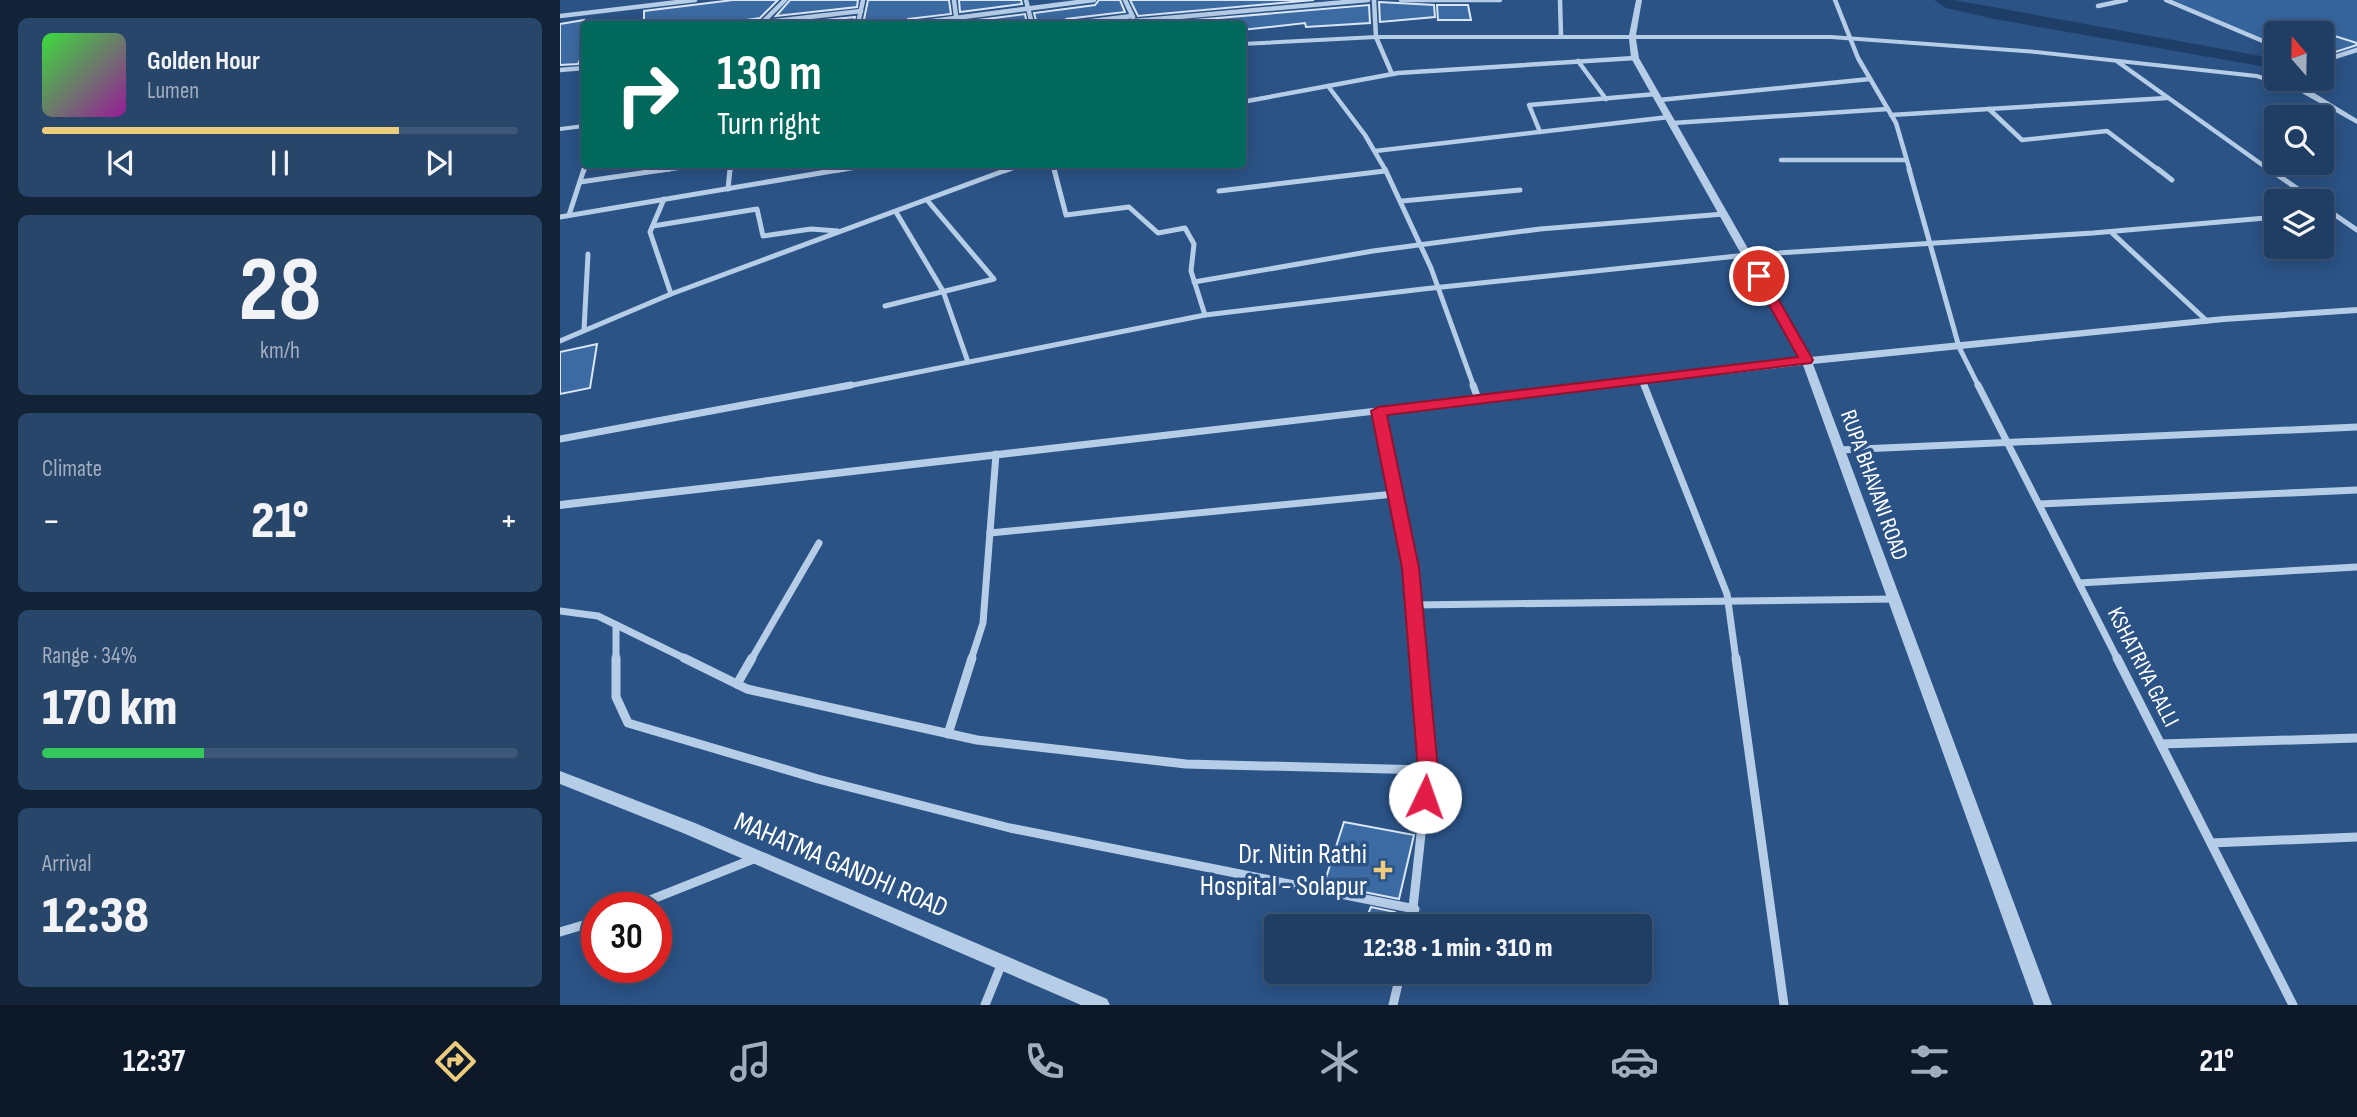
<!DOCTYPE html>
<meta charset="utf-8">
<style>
:root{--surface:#203e64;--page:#28456a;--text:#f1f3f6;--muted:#a2aebf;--line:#3d5778;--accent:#edcc7e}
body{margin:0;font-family:"Sofia Sans Condensed",sans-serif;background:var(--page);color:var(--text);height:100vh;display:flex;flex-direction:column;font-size:26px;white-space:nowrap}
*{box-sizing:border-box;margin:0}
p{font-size:23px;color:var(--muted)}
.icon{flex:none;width:38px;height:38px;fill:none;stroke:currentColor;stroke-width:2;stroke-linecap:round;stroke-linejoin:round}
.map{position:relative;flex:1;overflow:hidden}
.drawer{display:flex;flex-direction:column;gap:18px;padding:18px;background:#122237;width:560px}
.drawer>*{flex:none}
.guide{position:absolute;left:21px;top:21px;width:665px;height:147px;border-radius:7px;box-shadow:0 4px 18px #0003,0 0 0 2px var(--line);background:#00695c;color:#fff;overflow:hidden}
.needle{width:46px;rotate:340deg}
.fabs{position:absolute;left:1704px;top:21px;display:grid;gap:14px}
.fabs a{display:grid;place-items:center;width:70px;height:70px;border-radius:7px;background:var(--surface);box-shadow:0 4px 18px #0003,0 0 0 2px var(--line);font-size:35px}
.speed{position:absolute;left:21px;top:892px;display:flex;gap:14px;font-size:35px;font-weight:700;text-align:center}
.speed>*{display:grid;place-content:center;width:91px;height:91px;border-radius:50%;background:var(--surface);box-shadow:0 4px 18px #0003,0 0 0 2px var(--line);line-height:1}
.speed .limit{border:10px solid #d22;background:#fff;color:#111}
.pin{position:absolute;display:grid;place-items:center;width:60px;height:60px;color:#fff;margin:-30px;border:4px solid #fff;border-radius:50%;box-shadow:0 2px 7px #0007}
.me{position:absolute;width:77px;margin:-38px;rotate:3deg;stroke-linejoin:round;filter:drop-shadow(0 0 5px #0008)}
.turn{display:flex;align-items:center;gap:24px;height:147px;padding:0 21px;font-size:32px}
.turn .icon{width:91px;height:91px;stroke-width:2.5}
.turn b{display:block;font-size:49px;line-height:60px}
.big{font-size:52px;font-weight:800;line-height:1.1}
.drawer .tile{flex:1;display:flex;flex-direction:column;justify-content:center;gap:10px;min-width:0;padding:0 24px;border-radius:10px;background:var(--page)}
.drawer .dial{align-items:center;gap:0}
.dial b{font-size:91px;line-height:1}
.song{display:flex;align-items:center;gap:21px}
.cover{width:84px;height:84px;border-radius:10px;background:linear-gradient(135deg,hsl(120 70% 55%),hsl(300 70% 35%))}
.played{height:7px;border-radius:4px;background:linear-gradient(90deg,var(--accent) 75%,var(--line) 75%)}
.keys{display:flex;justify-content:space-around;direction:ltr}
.heat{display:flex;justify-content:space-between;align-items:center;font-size:38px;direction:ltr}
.charge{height:10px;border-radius:5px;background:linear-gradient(90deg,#34c759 34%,var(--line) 0)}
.trip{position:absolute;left:704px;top:914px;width:388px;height:70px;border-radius:7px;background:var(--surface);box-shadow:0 4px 18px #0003,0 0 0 2px var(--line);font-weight:800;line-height:70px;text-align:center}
.menu{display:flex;height:112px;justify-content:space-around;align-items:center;background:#0d1928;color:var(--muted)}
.menu .icon{width:49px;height:49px}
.menu .on{color:var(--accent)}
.menu b{font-size:32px;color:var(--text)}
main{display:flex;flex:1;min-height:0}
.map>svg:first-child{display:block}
</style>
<main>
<section class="drawer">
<div class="tile">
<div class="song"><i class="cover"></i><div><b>Golden Hour</b><p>Lumen</p></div></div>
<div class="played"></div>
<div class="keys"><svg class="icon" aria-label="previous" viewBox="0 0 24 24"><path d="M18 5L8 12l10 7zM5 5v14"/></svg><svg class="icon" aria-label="pause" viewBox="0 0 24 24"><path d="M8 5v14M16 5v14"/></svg><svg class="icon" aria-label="next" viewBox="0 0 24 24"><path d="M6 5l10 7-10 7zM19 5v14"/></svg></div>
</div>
<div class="tile dial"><b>28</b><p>km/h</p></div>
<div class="tile"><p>Climate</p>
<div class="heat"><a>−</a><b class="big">21°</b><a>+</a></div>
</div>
<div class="tile"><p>Range · 34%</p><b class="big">170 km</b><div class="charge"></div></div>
<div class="tile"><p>Arrival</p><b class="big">12:38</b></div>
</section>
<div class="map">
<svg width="1797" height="1005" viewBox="0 0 1797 1005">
<rect width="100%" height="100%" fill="#2b5386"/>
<polygon fill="#36659d" points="1613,0 1797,0 1797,53 1762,61 1762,33 1717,33 1717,46"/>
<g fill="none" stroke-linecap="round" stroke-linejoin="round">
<polygon fill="#1e3e67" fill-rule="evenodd" points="1374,0 1394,0 1717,59 1717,69 1434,19 1386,8"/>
</g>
<g fill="#3c6aa2" stroke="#d9e6f6" stroke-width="2">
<polygon points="173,0 218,0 200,18 187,20 184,24 158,24 158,22 84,24 84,11"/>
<polygon points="230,0 298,0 297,7 216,16"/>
<polygon points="308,0 389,0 391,14 348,19 344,24 303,24"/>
<polygon points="399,0 461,0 462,4 400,12"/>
<polygon points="539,0 560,0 565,12 506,19 502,24 477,24 474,13 535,5"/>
<polygon points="570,0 754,0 578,16"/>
<polygon points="819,2 874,5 875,17 820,22"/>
<polygon points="809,5 810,23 746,27 745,23 682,30 682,24 589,24"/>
<polygon points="877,5 908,5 911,20 878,20"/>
<polygon points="465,14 467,24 402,24 402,22"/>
<polygon points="295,17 293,24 226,24"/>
<polygon points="24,20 24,57 21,58 18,64 0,65 0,24"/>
<polygon points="1762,32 1797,43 1797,45 1766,55 1762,53"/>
<polygon points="37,344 30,388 0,394 0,352"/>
<polygon points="784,822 854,835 839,899 764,884"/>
<polygon points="811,907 835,912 832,926 803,926"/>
</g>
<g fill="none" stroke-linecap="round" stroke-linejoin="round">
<g stroke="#b6cde7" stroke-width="4.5">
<polyline points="394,0 397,24"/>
<polyline points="466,0 472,24"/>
<polyline points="565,0 573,17"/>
<polyline points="814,0 816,37 832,74"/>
<polyline points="841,0 940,0"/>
<polyline points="1000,0 1001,36"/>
<polyline points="1275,0 1298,58 1336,123 1350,171"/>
<polyline points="1606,0 1717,47"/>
<polyline points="1538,6 1566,0"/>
<polyline points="0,16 135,0"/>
<polyline points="574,21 808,0"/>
<polyline points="189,24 301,11"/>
<polyline points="201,24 225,0"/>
<polyline points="298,24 303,0"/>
<polyline points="349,24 534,0"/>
<polyline points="507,24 572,16"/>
<polyline points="1018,61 1046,99"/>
<polyline points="1762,61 1797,50"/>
<polyline points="1558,62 1711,171"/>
<polyline points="0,70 24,68"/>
<polyline points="1727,85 1734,79"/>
<polyline points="768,86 805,135 826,171"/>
<polyline points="1099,100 1310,79"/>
<polyline points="682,102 838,73 1075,58"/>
<polyline points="1429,109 1462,140 1547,131 1600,171"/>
<polyline points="1331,115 1607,98"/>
<polyline points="1113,123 1328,109"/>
<polyline points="980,132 969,105 1096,94"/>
<polyline points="815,151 1109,117"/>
<polyline points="1221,160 1346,160"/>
<polyline points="493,164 495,171"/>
<polyline points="24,171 26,164"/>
<polyline points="96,171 146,164"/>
<polyline points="170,171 171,164"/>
<polyline points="274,171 316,164"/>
<polyline points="445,171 464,164"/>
</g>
<g stroke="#b6cde7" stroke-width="5">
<polyline points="494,169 506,215 569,207 598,233 625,228 634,244 631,271 645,315"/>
<polyline points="825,169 871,268 914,387"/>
<polyline points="1349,169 1399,347 1419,387"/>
<polyline points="1598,169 1612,180"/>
<polyline points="1709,169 1755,201"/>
<polyline points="20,182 109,169"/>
<polyline points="168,189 170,169"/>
<polyline points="659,191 825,171"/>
<polyline points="104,199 90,232 111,294"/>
<polyline points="842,201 960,190"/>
<polyline points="1762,206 1797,230"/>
<polyline points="336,212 383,291 408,362"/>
<polyline points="9,215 24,169"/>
<polyline points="0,217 284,169"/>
<polyline points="93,226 197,209 203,236 251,229 278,231"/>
<polyline points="1551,232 1647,321"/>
<polyline points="634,282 813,251 980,229 1164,214"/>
<polyline points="325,306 434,279 367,200"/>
<polyline points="24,330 28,254"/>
<polyline points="0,341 111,294 449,169"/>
<polyline points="1082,380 1085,387"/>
<polyline points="283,387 645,315 863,289 1187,255 1533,233 1717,217"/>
</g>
<g stroke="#b6cde7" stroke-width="7">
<polyline points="913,385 918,399"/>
<polyline points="1084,385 1167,594 1176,660"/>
<polyline points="1418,385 1558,660"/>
<polyline points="819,411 850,568 858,660"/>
<polyline points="0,439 291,385"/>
<polyline points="1279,450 1797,427"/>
<polyline points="1479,504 1797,490"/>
<polyline points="430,533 835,494"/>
<polyline points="1519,583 1797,567"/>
<polyline points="854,605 1334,599"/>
<polyline points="0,611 38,616 128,660"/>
<polyline points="56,625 56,660"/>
<polyline points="191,660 259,543"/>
<polyline points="411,660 423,623 436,454"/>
</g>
<g stroke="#b6cde7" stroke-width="9">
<polyline points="56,658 56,697 68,723 258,779 450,828 855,909"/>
<polyline points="124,658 187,689 417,740 626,764 868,770"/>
<polyline points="1176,658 1224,1005"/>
<polyline points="1557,658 1733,1005"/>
<polyline points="177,684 192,658"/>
<polyline points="388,734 412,658"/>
<polyline points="1601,744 1797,738"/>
<polyline points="1651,843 1797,837"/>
<polyline points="70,908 196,858"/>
<polyline points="851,926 868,770 858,658"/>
<polyline points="0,932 37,921"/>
<polyline points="425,1005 442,963"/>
<polyline points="833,1005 841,971"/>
</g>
<g fill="#b6cde7" fill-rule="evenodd">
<polygon points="1076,0 1082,0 1076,35 1271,35 1476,50 1697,74 1746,88 1797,119 1797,124 1740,92 1696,78 1476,54 1271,39 1076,39 1079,58 1250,357 1664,316 1797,307 1797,313 1664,322 1253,364 1492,1005 1474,1005 1243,365 0,509 0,501 1240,359 1071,58 1069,39 816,39 682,46 682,42 816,35 1069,35"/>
<polygon points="24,124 24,128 0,131 0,127"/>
<polygon points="0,771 135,823 547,999 550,1005 521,1005 123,833 0,784"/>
</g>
</g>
<polygon fill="#e11d48" stroke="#92132f" stroke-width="2" points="1199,272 1205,276 1253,360 1251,363 827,415 859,568 878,770 872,804 865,806 858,804 855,797 858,770 842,568 811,411 818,407 1238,357 1193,276"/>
<path fill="#edcc7e" stroke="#2b5386" stroke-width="2.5" d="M819.5 859.5h7v7h7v7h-7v7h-7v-7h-7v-7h7z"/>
<g text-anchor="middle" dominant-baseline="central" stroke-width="7" stroke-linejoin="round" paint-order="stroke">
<g font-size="23" fill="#fff" stroke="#2b5386">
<text transform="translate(1314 485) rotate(70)">RUPA BHAVANI ROAD</text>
<text transform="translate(1583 667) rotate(63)">KSHATRIYA GALLI</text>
</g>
<g font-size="28" fill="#fff" stroke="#2b5386" text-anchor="end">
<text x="807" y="854">Dr. Nitin Rathi<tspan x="807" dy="32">Hospital - Solapur</tspan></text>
</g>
<g font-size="28" fill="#fff" stroke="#2b5386">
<text transform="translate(281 865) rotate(23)">MAHATMA GANDHI ROAD</text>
</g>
</g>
</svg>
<div class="fabs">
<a><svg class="needle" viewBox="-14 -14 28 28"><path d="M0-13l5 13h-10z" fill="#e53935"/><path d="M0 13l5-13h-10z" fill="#a2aebf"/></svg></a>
<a><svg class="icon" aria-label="search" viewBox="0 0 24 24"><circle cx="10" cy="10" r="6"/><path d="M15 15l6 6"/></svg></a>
<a><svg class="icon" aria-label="layers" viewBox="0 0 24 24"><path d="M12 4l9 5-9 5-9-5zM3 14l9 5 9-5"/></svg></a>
</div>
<div class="speed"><div class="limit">30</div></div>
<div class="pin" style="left:1199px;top:276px;background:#d93025"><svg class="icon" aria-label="arrive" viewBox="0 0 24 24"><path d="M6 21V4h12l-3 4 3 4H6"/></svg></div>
<svg class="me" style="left:865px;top:797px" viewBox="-20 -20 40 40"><circle r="19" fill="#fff"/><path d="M0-13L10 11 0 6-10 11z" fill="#e11d48"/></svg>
<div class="trip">12:38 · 1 min · 310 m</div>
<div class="guide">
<div class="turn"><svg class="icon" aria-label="right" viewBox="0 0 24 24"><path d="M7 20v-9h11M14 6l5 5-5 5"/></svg><div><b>130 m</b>Turn right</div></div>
</div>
</div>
</main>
<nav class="menu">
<b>12:37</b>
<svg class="icon on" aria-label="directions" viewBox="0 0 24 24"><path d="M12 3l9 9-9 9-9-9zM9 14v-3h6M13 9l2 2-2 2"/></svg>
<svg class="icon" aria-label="music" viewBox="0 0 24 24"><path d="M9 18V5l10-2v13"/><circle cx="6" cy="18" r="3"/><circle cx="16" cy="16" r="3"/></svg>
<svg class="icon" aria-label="phone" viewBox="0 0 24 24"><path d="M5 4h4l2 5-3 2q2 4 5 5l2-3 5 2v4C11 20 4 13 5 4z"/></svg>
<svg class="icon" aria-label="climate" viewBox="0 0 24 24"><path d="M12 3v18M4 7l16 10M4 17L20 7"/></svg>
<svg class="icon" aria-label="car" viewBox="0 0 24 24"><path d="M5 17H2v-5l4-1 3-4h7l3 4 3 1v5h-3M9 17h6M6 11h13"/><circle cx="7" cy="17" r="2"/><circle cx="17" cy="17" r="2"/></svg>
<svg class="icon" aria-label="filters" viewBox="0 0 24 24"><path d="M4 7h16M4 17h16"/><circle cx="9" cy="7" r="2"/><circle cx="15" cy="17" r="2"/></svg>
<b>21°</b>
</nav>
